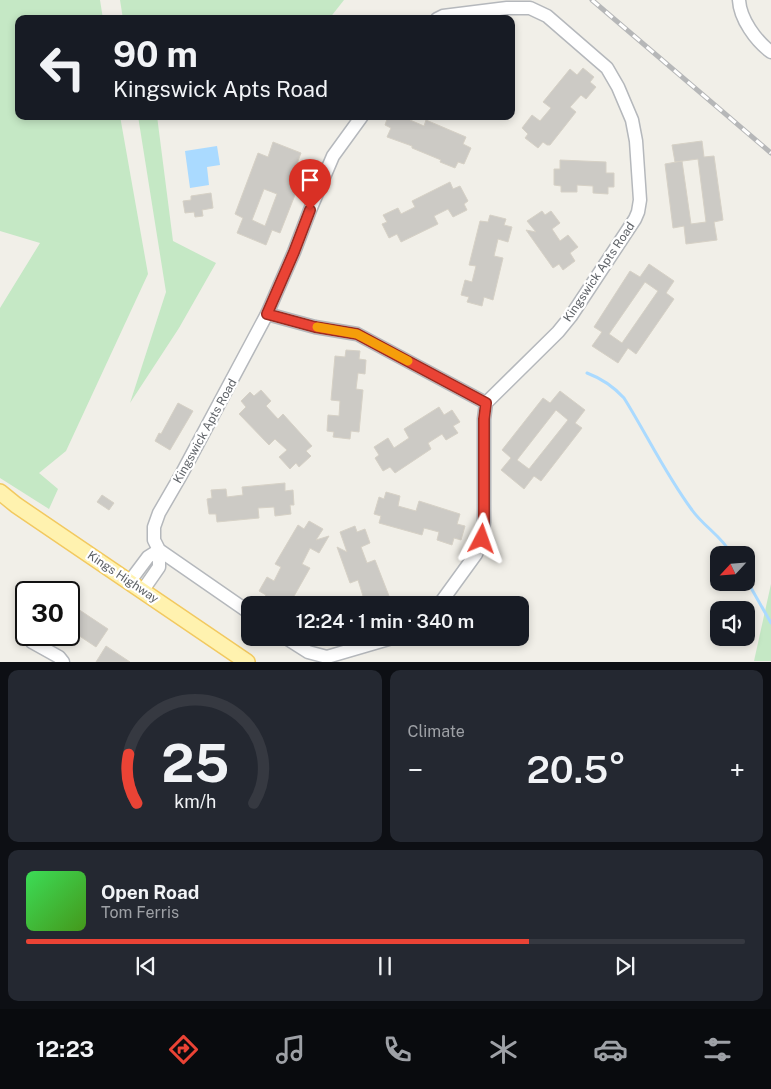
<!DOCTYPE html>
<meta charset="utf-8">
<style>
:root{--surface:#171b24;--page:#242831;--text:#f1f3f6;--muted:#9ea1a6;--line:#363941;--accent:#ea4335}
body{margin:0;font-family:"Public Sans",sans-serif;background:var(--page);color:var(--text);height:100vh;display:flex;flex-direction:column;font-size:19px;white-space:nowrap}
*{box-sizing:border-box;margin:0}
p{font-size:16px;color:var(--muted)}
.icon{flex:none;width:28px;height:28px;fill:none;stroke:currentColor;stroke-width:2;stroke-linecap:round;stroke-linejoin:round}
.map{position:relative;height:662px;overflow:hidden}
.panel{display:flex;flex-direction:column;gap:8px;padding:8px;background:#0d0f14;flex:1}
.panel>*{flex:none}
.hud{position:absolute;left:15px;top:15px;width:500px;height:105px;border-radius:10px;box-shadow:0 2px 8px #0003;background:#171b24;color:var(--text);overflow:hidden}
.needle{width:32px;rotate:244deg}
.tools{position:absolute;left:710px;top:546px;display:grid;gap:10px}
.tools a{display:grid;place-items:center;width:45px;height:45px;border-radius:10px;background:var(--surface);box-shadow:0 2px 8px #0003;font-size:25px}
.speed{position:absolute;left:15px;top:581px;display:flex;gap:10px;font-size:25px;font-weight:700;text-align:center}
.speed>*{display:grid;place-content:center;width:65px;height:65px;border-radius:50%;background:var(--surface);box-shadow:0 2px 8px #0003;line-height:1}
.speed .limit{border:2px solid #111;border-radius:8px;background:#fff;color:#111}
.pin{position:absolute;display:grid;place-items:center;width:42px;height:42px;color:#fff;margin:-51px -21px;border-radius:50% 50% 50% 0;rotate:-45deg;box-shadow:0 0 5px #0007}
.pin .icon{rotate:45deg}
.me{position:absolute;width:55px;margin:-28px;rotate:4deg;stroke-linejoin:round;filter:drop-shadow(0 0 4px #0008)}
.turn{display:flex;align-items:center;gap:18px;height:105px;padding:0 15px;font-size:22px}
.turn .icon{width:65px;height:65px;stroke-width:2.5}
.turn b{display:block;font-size:35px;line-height:42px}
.big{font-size:38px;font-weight:600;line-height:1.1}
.panel .widget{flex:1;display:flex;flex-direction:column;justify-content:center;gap:8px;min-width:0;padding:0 18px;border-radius:10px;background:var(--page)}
.panel .dial{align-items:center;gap:0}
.dial svg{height:130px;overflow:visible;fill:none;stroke:var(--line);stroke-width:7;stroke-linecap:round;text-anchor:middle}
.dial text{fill:var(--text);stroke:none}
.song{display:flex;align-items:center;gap:15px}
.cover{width:60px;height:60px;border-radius:8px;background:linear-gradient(135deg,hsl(130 70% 55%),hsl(100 70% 35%))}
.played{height:5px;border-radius:2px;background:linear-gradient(90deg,var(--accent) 70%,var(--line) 70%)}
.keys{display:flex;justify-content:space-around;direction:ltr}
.heat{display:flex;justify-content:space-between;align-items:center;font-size:28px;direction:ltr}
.panel .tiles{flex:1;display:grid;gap:8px;grid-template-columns:1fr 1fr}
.widget:last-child{grid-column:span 2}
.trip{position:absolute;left:241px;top:596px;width:288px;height:50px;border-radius:10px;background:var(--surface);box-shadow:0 2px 8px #0003;font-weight:600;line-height:50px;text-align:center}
.tab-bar{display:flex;height:80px;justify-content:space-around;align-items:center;background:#090b0e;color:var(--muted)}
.tab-bar .icon{width:35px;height:35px}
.tab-bar .on{color:var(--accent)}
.tab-bar b{font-size:22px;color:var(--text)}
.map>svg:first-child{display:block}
</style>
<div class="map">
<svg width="771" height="662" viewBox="0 0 771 662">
<rect width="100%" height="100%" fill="#f1efe8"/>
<g fill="#c5e8c5">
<polygon points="0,0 100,0 103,19 19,19 19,116 120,116 148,274 66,451 39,473 58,489 49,509 0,478 0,308 40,243 0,231"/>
<polygon points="120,0 344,0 329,19 123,19"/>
<polygon points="138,116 157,116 173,241 216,263 179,328 130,403 166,292"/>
<polygon points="771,584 771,661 754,661"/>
</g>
<polygon fill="#aadaff" points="217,146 220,165 207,167 209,185 190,188 185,151"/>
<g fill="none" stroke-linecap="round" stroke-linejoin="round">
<g stroke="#aadaff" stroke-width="3">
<path d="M587,373C603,379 613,386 624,398C647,435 666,475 692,510C704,527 722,536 732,555"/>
<polyline points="746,579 771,623"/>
</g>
</g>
<g fill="#cccac5" stroke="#d6d1c6" fill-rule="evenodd">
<polygon points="583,68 594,77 590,82 596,87 586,99 581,95 570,107 576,112 550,145 547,145 543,142 538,148 525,138 528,134 522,128 532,115 540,121 551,108 543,102 570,69 577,75"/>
<polygon points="388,116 412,116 410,120 424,126 426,120 466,137 463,144 471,148 464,164 458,162 455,168 440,162 441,160 412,148 412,146 387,137 391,128 385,125"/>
<polygon points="702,141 704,157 714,156 723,220 714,222 717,240 686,244 684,226 673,228 665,164 682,161 691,224 706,222 698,159 675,162 672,145"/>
<path d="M273,142L301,153L295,169L304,172L280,233L272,230L266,245L237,233L243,218L235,214L258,153L268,157ZM264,189L277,194L265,226L252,220Z"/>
<polygon points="560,160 606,162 606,173 614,173 614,187 608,187 608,194 593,193 593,186 577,185 577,192 561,192 561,186 554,185 554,169 560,169"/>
<polygon points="450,182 453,189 460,186 468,201 464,204 467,210 453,217 448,209 434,216 438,224 401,242 397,234 389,238 382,224 387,222 383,215 398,208 401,214 415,207 412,201"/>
<polygon points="211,193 213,208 202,210 203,216 195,217 194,212 185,213 183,201 191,200 191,196"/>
<polygon points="542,211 545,215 551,211 560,223 552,229 560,241 568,235 578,247 570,253 575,261 563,270 559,264 553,268 526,230 536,232 527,221"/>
<polygon points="490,215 506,219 504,225 512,227 508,242 498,239 494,256 503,258 493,300 484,297 482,306 467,302 469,297 461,295 465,280 472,282 476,266 469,265 480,221 488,222"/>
<path d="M649,264L674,281L666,293L674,299L636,354L628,348L618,363L592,346L602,332L594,327L630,271L640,277ZM645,282L658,291L622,343L609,334Z"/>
<polygon points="346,350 360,351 359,359 366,360 365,374 358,373 356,389 363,390 359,432 351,431 350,439 333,437 334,432 327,431 328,415 339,416 340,401 331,400 335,356 345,357"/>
<polygon points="261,390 271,401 266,406 278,419 283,414 312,446 306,451 311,456 299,467 296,463 290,469 279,457 287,450 275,439 269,445 239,414 246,407 241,401 250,392 254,396"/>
<path d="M560,391L585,410L575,423L582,428L541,481L534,476L524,489L501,470L511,458L502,450L543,398L550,403ZM556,410L568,420L529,469L517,460Z"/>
<polygon points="178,403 193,411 170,450 155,441 159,433 161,434"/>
<polygon points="439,407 444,415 452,410 460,422 453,426 458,433 446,440 442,434 428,443 431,449 395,473 390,467 383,471 375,458 379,455 374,447 388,438 394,448 409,438 404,429"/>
<polygon points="285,483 285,491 293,490 294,505 290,505 291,514 275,516 274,507 258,508 259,518 217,522 216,514 209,514 207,499 212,498 211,490 226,489 227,497 243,495 242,487"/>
<polygon points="386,492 400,496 398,506 416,511 419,501 460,514 457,524 465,526 461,540 454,538 452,545 437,540 439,532 424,528 422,535 379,523 381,516 374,514 379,497 384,499"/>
<polygon points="102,495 114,503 109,510 97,502"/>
<polygon points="309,521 323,529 316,540 329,536 319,553 310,548 302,564 310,568 289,605 279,600 276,605 270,605 262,600 266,595 259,591 267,577 274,581 281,567 275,564 298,525 304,529"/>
<polygon points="355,526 357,532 365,529 370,543 361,547 367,563 375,560 391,601 378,605 359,605 356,598 363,596 358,580 350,583 337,547 347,552 340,532"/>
<polygon points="69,603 108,629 96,647 69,629"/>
<polygon points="106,646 130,662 96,662"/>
</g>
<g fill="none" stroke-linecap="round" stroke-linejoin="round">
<g stroke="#b5b8bc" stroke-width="15">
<g id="minor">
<path d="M739,0C740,19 756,41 771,52"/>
<polyline points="437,19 443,16 507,8 530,8 547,16 607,68 618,87 632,120 636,141 640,200 638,212 635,219 571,316 558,332 486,403 484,419 484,522 482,539 476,554 439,605"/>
<polyline points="267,314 315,327 357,334 486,403"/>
<polyline points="130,581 148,557 159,550 159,567 143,590"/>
<polyline points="250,613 159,550 154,540 154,527 159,513 181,475 267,314 294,252 310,210 333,156 362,116"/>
<polyline points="286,638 308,652 327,657 392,638"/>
<polyline points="32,642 59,657 63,662"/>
</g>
</g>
<g stroke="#f2c960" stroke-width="18">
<polyline id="major" points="0,492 16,505 247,662"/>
</g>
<use href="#minor" stroke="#fff" stroke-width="12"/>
<use href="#major" stroke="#fff2af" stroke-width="15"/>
<g stroke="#b6b7b8" stroke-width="5">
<polyline id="rail" points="592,0 771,153"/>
</g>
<use href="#rail" stroke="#fff" stroke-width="3" stroke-dasharray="9" stroke-linecap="butt"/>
</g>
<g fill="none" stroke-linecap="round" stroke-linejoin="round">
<g stroke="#982c22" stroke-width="12">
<polyline id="route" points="310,210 294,252 267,314 315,327 357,334 486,403 484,419 484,522 482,539"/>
</g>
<use href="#route" stroke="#ea4335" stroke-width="9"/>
<polyline stroke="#f59e0b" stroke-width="9" points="317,327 357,334 408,361"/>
</g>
<g text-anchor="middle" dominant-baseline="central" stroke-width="4.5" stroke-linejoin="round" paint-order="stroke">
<g font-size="12" fill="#5f6368" stroke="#fff">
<text transform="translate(599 272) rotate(-56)">Kingswick Apts Road</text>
<text transform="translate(205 431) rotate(-61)">Kingswick Apts Road</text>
<text transform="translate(123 577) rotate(34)">Kings Highway</text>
</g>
</g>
</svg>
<div class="tools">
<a><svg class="needle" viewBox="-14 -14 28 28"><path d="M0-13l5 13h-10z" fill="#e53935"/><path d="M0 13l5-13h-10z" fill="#9ea1a6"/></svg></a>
<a><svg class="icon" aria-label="sound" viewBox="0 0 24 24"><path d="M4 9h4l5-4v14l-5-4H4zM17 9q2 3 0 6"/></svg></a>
</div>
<div class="speed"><div class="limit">30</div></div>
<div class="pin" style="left:310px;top:210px;background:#d93025"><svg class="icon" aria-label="arrive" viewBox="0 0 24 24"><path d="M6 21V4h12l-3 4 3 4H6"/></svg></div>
<svg class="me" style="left:482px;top:539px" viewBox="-20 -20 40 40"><path d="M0-17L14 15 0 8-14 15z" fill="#ea4335" stroke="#fff" stroke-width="4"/></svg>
<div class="trip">12:24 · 1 min · 340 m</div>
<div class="hud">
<div class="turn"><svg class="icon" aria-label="left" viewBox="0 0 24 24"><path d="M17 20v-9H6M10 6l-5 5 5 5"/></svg><div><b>90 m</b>Kingswick Apts Road</div></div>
</div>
</div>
<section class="panel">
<div class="tiles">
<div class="widget dial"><svg viewBox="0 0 100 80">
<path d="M14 69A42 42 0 1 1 86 69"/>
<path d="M14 69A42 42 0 0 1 9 39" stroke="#ea4335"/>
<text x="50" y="56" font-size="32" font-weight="700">25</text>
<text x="50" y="72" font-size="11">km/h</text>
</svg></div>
<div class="widget"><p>Climate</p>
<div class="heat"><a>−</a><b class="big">20.5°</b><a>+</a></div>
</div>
<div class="widget">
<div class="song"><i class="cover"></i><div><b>Open Road</b><p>Tom Ferris</p></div></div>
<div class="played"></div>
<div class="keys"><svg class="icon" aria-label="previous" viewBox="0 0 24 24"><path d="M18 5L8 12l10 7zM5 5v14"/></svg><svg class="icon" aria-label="pause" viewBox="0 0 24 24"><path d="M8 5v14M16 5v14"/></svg><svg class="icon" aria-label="next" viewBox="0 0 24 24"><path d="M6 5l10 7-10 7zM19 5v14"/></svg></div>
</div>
</div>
</section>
<nav class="tab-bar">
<b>12:23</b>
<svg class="icon on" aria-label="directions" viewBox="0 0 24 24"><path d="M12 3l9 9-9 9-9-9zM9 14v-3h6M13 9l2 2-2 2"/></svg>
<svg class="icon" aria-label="music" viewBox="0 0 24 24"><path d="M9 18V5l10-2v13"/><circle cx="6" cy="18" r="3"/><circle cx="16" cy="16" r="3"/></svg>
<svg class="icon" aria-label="phone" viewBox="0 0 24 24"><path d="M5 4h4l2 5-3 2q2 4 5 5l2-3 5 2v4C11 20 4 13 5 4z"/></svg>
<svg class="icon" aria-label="climate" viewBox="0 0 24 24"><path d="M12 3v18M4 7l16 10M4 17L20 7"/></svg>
<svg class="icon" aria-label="car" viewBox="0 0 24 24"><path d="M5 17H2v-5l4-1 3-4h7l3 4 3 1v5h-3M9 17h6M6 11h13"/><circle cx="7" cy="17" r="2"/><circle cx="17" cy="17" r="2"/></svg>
<svg class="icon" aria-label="filters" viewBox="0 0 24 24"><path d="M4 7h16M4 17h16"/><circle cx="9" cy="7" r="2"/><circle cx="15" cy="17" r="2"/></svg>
</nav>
